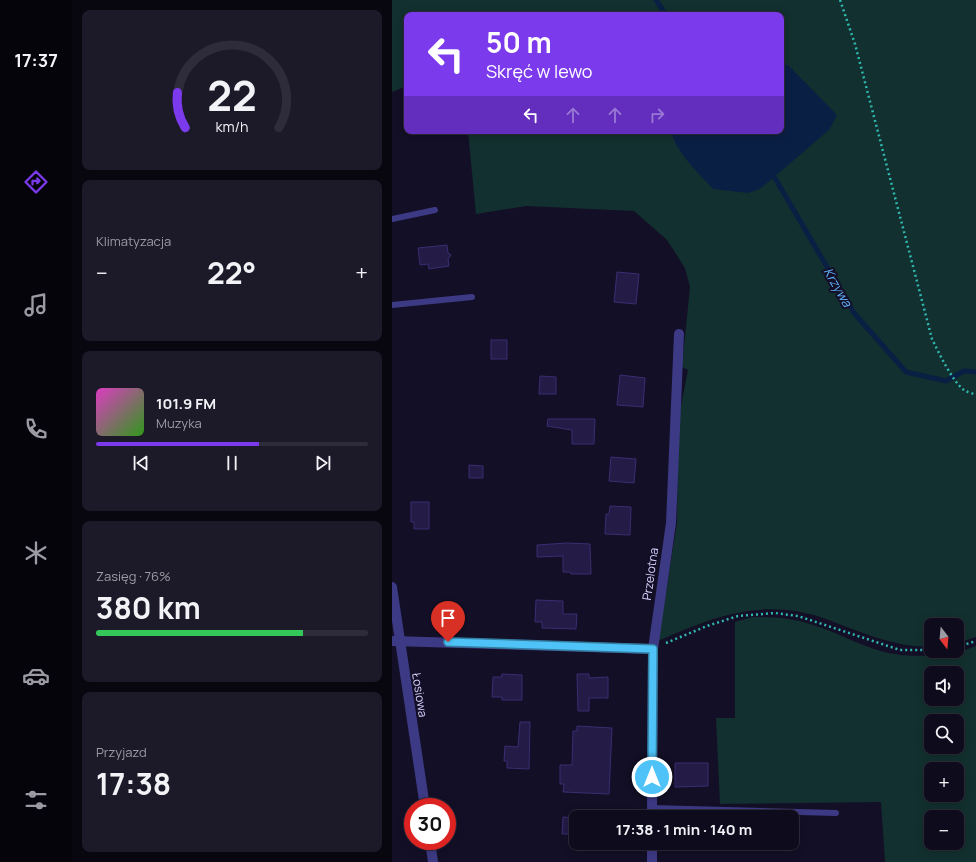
<!DOCTYPE html>
<html lang="pl">
<meta charset="utf-8">
<style>
:root{--surface:#0e0b1c;--page:#1c1929;--text:#f1f3f6;--muted:#9b9ba3;--line:#2e2b3b;--accent:#7c3aed}
body{margin:0;font-family:Manrope,sans-serif;background:var(--page);color:var(--text);height:100vh;display:flex;flex-direction:column;font-size:15px;white-space:nowrap}
*{box-sizing:border-box;margin:0}
p{font-size:13px;color:var(--muted)}
.icon{flex:none;width:22px;height:22px;fill:none;stroke:currentColor;stroke-width:2;stroke-linecap:round;stroke-linejoin:round}
.map{position:relative;flex:1;overflow:hidden}
.sheet{display:flex;flex-direction:column;gap:10px;padding:10px;background:#08060f;width:320px}
.sheet>*{flex:none}
.top-card{position:absolute;left:12px;top:12px;width:380px;height:122px;border-radius:8px;box-shadow:0 2px 10px #0003,0 0 0 1px var(--line);background:#7c3aed;color:#fff;overflow:hidden}
.needle{width:26px;rotate:164deg}
.controls{position:absolute;left:532px;top:618px;display:grid;gap:8px}
.controls a{display:grid;place-items:center;width:40px;height:40px;border-radius:8px;background:var(--surface);box-shadow:0 2px 10px #0003,0 0 0 1px var(--line);font-size:20px}
.speed{position:absolute;left:12px;top:798px;display:flex;gap:8px;font-size:20px;font-weight:700;text-align:center}
.speed>*{display:grid;place-content:center;width:52px;height:52px;border-radius:50%;background:var(--surface);box-shadow:0 2px 10px #0003,0 0 0 1px var(--line);line-height:1}
.speed .limit{border:6px solid #d22;background:#fff;color:#111}
.pin{position:absolute;display:grid;place-items:center;width:34px;height:34px;color:#fff;margin:-41px -17px;border-radius:50% 50% 50% 0;rotate:-45deg;box-shadow:0 0 4px #0007}
.pin .icon{rotate:45deg}
.me{position:absolute;width:44px;margin:-22px;rotate:0deg;stroke-linejoin:round;filter:drop-shadow(0 0 3px #0008)}
.turn{display:flex;align-items:center;gap:14px;height:84px;padding:0 16px;font-size:18px}
.turn .icon{width:52px;height:52px;stroke-width:2.5}
.turn b{display:block;font-size:28px;line-height:34px}
.lanes{display:flex;align-items:center;height:38px;padding:0 16px;background:#0003;justify-content:center;gap:20px;direction:ltr}
.lanes .off{opacity:.35}
.big{font-size:30px;font-weight:700;line-height:1.1}
.sheet .tile{flex:1;display:flex;flex-direction:column;justify-content:center;gap:6px;min-width:0;padding:0 14px;border-radius:8px;background:var(--page)}
.sheet .dial{align-items:center;gap:0}
.dial svg{height:104px;overflow:visible;fill:none;stroke:var(--line);stroke-width:7;stroke-linecap:round;text-anchor:middle}
.dial text{fill:var(--text);stroke:none}
.song{display:flex;align-items:center;gap:12px}
.cover{width:48px;height:48px;border-radius:6px;background:linear-gradient(135deg,hsl(310 70% 55%),hsl(110 70% 35%))}
.played{height:4px;border-radius:2px;background:linear-gradient(90deg,var(--accent) 60%,var(--line) 60%)}
.keys{display:flex;justify-content:space-around;direction:ltr}
.heat{display:flex;justify-content:space-between;align-items:center;font-size:22px;direction:ltr}
.charge{height:6px;border-radius:3px;background:linear-gradient(90deg,#34c759 76%,var(--line) 0)}
.trip{position:absolute;left:177px;top:810px;width:230px;height:40px;border-radius:8px;background:var(--surface);box-shadow:0 2px 10px #0003,0 0 0 1px var(--line);font-weight:700;line-height:40px;text-align:center}
main{display:flex;flex:1;min-height:0}
.tabs{display:flex;flex-direction:column;width:72px;justify-content:space-around;align-items:center;background:#06040b;color:var(--muted)}
.tabs .icon{width:28px;height:28px}
.tabs .current{color:var(--accent)}
.tabs b{font-size:18px;color:var(--text)}
.map>svg:first-child{display:block}
</style>
<main>
<nav class="tabs">
<b>17:37</b>
<svg class="icon current" aria-label="directions" viewBox="0 0 24 24"><path d="M12 3l9 9-9 9-9-9zM9 14v-3h6M13 9l2 2-2 2"/></svg>
<svg class="icon" aria-label="music" viewBox="0 0 24 24"><path d="M9 18V5l10-2v13"/><circle cx="6" cy="18" r="3"/><circle cx="16" cy="16" r="3"/></svg>
<svg class="icon" aria-label="phone" viewBox="0 0 24 24"><path d="M5 4h4l2 5-3 2q2 4 5 5l2-3 5 2v4C11 20 4 13 5 4z"/></svg>
<svg class="icon" aria-label="climate" viewBox="0 0 24 24"><path d="M12 3v18M4 7l16 10M4 17L20 7"/></svg>
<svg class="icon" aria-label="car" viewBox="0 0 24 24"><path d="M5 17H2v-5l4-1 3-4h7l3 4 3 1v5h-3M9 17h6M6 11h13"/><circle cx="7" cy="17" r="2"/><circle cx="17" cy="17" r="2"/></svg>
<svg class="icon" aria-label="filters" viewBox="0 0 24 24"><path d="M4 7h16M4 17h16"/><circle cx="9" cy="7" r="2"/><circle cx="15" cy="17" r="2"/></svg>
</nav>
<section class="sheet">
<div class="tile dial"><svg viewBox="0 0 100 80">
<path d="M14 69A42 42 0 1 1 86 69"/>
<path d="M14 69A42 42 0 0 1 8 42" stroke="#7c3aed"/>
<text x="50" y="56" font-size="32" font-weight="700">22</text>
<text x="50" y="72" font-size="11">km/h</text>
</svg></div>
<div class="tile"><p>Klimatyzacja</p>
<div class="heat"><a>−</a><b class="big">22°</b><a>+</a></div>
</div>
<div class="tile">
<div class="song"><i class="cover"></i><div><b>101.9 FM</b><p>Muzyka</p></div></div>
<div class="played"></div>
<div class="keys"><svg class="icon" aria-label="previous" viewBox="0 0 24 24"><path d="M18 5L8 12l10 7zM5 5v14"/></svg><svg class="icon" aria-label="pause" viewBox="0 0 24 24"><path d="M8 5v14M16 5v14"/></svg><svg class="icon" aria-label="next" viewBox="0 0 24 24"><path d="M6 5l10 7-10 7zM19 5v14"/></svg></div>
</div>
<div class="tile"><p>Zasięg · 76%</p><b class="big">380 km</b><div class="charge"></div></div>
<div class="tile"><p>Przyjazd</p><b class="big">17:38</b></div>
</section>
<div class="map">
<svg width="584" height="862" viewBox="0 0 584 862">
<rect width="100%" height="100%" fill="#130f26"/>
<g fill="#12302f" fill-rule="evenodd">
<path d="M0,0H584V637L565,643V625H539V647C501,647 469,632 434,619C372,597 323,616 266,641L285,523L286,421L296,370L290,367L298,287L293,268L275,240L242,211L134,206L84,214L76,131H389V15H15V86L0,92Z"/>
<path d="M360,617C381,617 401,618 421,625C445,632 468,646 493,652C518,659 560,656 584,646V862H493L489,802L328,804L324,718H343V622ZM539,673H565V699H539ZM539,721H565V747H539ZM539,769H565V795H539ZM539,817H565V843H539Z"/>
</g>
<path fill="#0a1f44" d="M389,65H396L445,115L437,130L368,189L356,193L321,189C306,172 285,154 279,131H389Z"/>
<g fill="none" stroke-linecap="round" stroke-linejoin="round">
<g stroke="#0a1f44" stroke-width="5">
<polyline points="264,0 274,15"/>
<polyline points="380,173 462,313 514,372 554,381 572,371 584,372"/>
</g>
</g>
<g fill="#241b47" stroke="#3b2d73">
<polygon points="55,245 56,253 59,255 56,259 57,266 37,269 36,264 28,265 26,248"/>
<polygon points="225,272 247,274 244,304 222,302"/>
<rect x="99" y="340" width="16" height="19"/>
<polygon points="228,375 253,378 251,407 225,405"/>
<polygon points="148,376 164,377 164,394 147,394"/>
<polygon points="156,419 203,419 202,444 180,444 180,430 155,426"/>
<polygon points="219,457 244,459 242,483 217,481"/>
<polygon points="77,465 91,466 91,478 77,478"/>
<polygon points="19,502 37,502 37,529 22,529 22,522 19,522"/>
<polygon points="218,506 239,507 238,535 213,534 214,514 217,514"/>
<polygon points="175,543 198,544 199,574 179,574 178,572 171,572 171,556 145,557 145,545"/>
<polygon points="144,600 171,601 171,614 185,614 184,629 150,628 150,622 143,622"/>
<polygon points="110,674 130,675 130,700 110,700 110,697 100,697 101,677 110,677"/>
<polygon points="185,674 197,674 197,678 216,677 216,698 197,698 197,711 186,711"/>
<polygon points="128,722 138,722 137,769 115,768 115,761 112,761 113,746 126,747"/>
<polygon points="185,726 220,728 217,794 171,792 172,784 168,784 168,765 180,765 181,731 185,731"/>
<polygon points="283,763 316,763 316,786 283,787"/>
<polygon points="171,817 184,818 184,834 170,834"/>
</g>
<g fill="none" stroke-linecap="round" stroke-linejoin="round">
<g stroke="#2fb8b0" stroke-width="2.5" stroke-dasharray="2 3" stroke-linecap="butt">
<path d="M448,0L463,44L540,339C547,353 560,381 572,390C575,392 580,393 584,395"/>
<polyline points="274,643 315,626 346,616 383,613 406,616 508,650 539,650"/>
<polyline points="565,647 584,641"/>
</g>
<g stroke="#3d3a85" stroke-width="6">
<polyline points="0,219 43,210"/>
<polyline points="0,305 80,297"/>
<polyline points="259,808 444,813"/>
</g>
<g stroke="#3d3a85" stroke-width="10">
<polyline points="0,587 33,807"/>
<polyline points="0,641 261,649"/>
<polyline points="260,817 261,649 279,523 287,334"/>
<polyline points="38,841 41,862"/>
<polyline points="260,843 260,862"/>
</g>
</g>
<g fill="none" stroke-linecap="round" stroke-linejoin="round">
<g stroke="#337fa1" stroke-width="10">
<polyline id="route" points="56,642 261,649 260,777"/>
</g>
<use href="#route" stroke="#4fc3f7" stroke-width="7"/>
</g>
<g text-anchor="middle" dominant-baseline="central" stroke-width="4" stroke-linejoin="round" paint-order="stroke">
<g font-size="12" fill="#d9d4ff" stroke="#130f26">
<text transform="translate(258 574) rotate(-82)">Przelotna</text>
<text transform="translate(28 695) rotate(81)">Łosiowa</text>
</g>
<g font-size="13" font-style="italic" fill="#62b6ff" stroke="#130f26">
<text transform="translate(446 287) rotate(60)">Krzywa</text>
</g>
</g>
</svg>
<div class="controls">
<a><svg class="needle" viewBox="-14 -14 28 28"><path d="M0-13l5 13h-10z" fill="#e53935"/><path d="M0 13l5-13h-10z" fill="#9b9ba3"/></svg></a>
<a><svg class="icon" aria-label="sound" viewBox="0 0 24 24"><path d="M4 9h4l5-4v14l-5-4H4zM17 9q2 3 0 6"/></svg></a>
<a><svg class="icon" aria-label="search" viewBox="0 0 24 24"><circle cx="10" cy="10" r="6"/><path d="M15 15l6 6"/></svg></a>
<a>+</a>
<a>−</a>
</div>
<div class="speed"><div class="limit">30</div></div>
<div class="pin" style="left:56px;top:642px;background:#d93025"><svg class="icon" aria-label="arrive" viewBox="0 0 24 24"><path d="M6 21V4h12l-3 4 3 4H6"/></svg></div>
<svg class="me" style="left:260px;top:777px" viewBox="-20 -20 40 40"><circle r="17" fill="#4fc3f7" stroke="#fff" stroke-width="3"/><path d="M0-11L8 9 0 5-8 9z" fill="#fff"/></svg>
<div class="trip">17:38 · 1 min · 140 m</div>
<div class="top-card">
<div class="turn"><svg class="icon" aria-label="left" viewBox="0 0 24 24"><path d="M17 20v-9H6M10 6l-5 5 5 5"/></svg><div><b>50 m</b>Skręć w lewo</div></div>
<div class="lanes"><svg class="icon" aria-label="left" viewBox="0 0 24 24"><path d="M17 20v-9H6M10 6l-5 5 5 5"/></svg><svg class="icon off" aria-label="ahead" viewBox="0 0 24 24"><path d="M12 20V5M6 11l6-6 6 6"/></svg><svg class="icon off" aria-label="ahead" viewBox="0 0 24 24"><path d="M12 20V5M6 11l6-6 6 6"/></svg><svg class="icon off" aria-label="right" viewBox="0 0 24 24"><path d="M7 20v-9h11M14 6l5 5-5 5"/></svg></div>
</div>
</div>
</main>
